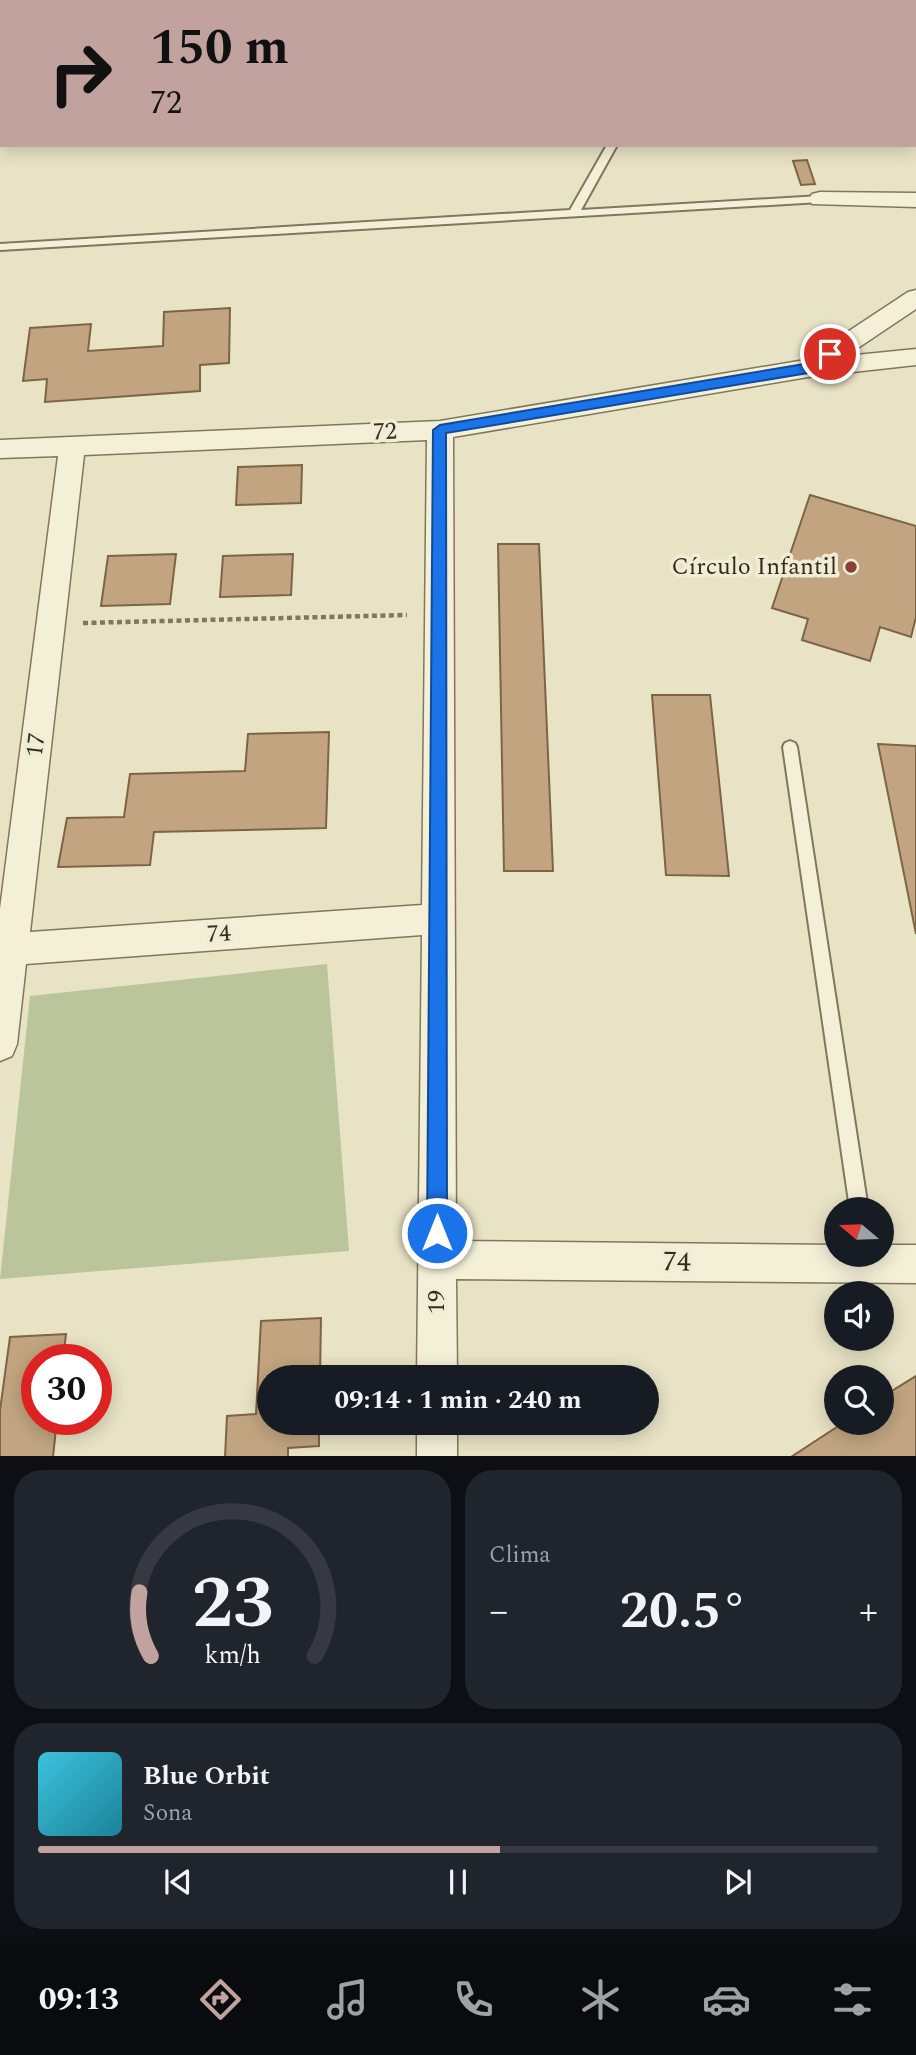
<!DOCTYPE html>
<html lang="es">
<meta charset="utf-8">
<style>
:root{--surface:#171b24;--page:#20242c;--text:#f1f3f6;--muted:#9ea1a6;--line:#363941;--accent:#c2a29f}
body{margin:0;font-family:Spectral,serif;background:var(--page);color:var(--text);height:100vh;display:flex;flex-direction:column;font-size:26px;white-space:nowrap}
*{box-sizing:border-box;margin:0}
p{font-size:23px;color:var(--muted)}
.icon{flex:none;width:38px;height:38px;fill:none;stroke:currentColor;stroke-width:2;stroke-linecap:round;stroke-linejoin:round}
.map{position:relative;height:1456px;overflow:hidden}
.details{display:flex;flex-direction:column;gap:14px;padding:14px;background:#0d0f14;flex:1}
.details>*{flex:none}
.hud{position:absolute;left:0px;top:0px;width:917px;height:147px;box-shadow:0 4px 18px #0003;background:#c2a29f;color:#111;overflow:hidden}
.needle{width:46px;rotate:289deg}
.buttons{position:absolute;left:824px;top:1197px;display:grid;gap:14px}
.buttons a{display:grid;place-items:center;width:70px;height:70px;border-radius:50%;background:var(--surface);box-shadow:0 4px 18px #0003;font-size:35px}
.speed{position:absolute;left:21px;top:1344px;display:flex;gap:14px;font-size:35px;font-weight:700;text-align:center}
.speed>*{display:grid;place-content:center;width:91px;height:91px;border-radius:50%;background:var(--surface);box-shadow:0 4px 18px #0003;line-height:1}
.speed .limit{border:10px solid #d22;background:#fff;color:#111}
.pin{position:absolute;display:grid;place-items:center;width:60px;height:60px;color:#fff;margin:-30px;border:4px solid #fff;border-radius:50%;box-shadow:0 2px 7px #0007}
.me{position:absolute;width:77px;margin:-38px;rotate:0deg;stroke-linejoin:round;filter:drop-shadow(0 0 5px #0008)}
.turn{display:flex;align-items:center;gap:24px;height:147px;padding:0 35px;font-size:32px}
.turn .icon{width:91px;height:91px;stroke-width:2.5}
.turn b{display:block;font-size:49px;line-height:60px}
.big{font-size:52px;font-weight:700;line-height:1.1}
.details .card{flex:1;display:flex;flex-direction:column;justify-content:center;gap:10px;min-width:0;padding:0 24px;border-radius:28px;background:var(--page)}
.details .dial{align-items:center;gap:0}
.dial svg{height:182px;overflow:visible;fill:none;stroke:var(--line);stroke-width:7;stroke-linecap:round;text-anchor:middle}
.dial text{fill:var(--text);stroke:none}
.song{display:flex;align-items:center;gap:21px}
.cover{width:84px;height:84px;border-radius:10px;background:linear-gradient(135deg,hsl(190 70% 55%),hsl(190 70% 35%))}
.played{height:7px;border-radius:4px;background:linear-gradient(90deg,var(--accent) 55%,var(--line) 55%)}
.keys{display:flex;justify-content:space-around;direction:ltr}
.heat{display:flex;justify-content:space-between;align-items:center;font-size:38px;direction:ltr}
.details .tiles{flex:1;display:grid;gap:14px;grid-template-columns:1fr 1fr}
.card:last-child{grid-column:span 2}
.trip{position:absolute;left:257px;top:1365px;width:402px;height:70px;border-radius:35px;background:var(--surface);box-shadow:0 4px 18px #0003;font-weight:700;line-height:70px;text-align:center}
.dock{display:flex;height:112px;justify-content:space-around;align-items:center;background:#090b0e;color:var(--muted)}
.dock .icon{width:49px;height:49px}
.dock .current{color:var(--accent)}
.dock b{font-size:32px;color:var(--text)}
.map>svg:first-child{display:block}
</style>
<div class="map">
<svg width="916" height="1457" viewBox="0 0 916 1457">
<rect width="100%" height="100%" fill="#e9e3c5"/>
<polygon fill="#bac59b" points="327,964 349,1251 0,1279 30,996"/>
<g fill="#c2a580" stroke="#7e6446" stroke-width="2">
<polygon points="807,160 815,184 801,185 793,161"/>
<polygon points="230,308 229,363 200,365 200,391 45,402 47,379 23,381 30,328 91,324 88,351 163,346 164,312"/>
<polygon points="302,465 301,503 236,505 238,467"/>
<polygon points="810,495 916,526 916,617 911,637 880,627 870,661 802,640 808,619 772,608"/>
<polygon points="498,544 539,544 553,871 504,871"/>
<polygon points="176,554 170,604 101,606 108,556"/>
<polygon points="293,554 291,595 220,597 223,556"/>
<polygon points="652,695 710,695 729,876 666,875"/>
<polygon points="329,732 326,828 154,832 150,865 58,867 67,818 124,817 130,774 245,771 248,734"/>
<polygon points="878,744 916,746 916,934"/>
<polygon points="321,1318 320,1377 270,1377 270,1423 319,1423 319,1446 288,1448 288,1457 225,1457 227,1416 256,1414 261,1321"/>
<polygon points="66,1334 63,1360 37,1360 37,1419 57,1419 53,1457 0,1457 0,1410 10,1337"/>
<polygon points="916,1376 916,1457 791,1457 843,1423 882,1423 882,1397"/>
</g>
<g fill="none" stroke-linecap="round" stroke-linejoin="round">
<g stroke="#82765d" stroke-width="4">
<g id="service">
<polygon points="693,0 701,0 692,2"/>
<polygon points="607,145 617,145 581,210 820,196 825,199 820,202 0,250 0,244 570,210"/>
<polygon points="790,741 795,743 797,747 868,1209 850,1209 783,747 785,743"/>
</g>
</g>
<g stroke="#82765d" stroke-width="3">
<g id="minor">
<polygon points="820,192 916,193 916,207 812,204 809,199 812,194"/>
<path d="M916,290V309L846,356L916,349V365L808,377L453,437L456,1241L836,1245V1255H882V1245H916V1283L456,1279L457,1377H417L422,935L26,964L17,1044L12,1056L0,1061V909L58,456L0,458V440L440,421L805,360L908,292ZM427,440L422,905L30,932L84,455Z"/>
<rect x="417" y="1423" width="40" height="34"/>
</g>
</g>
<g stroke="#635741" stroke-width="4">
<g id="secondary">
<polygon points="865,0 889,0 890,2 866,2"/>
<rect x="915" y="114" width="1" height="19"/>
</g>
</g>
<polyline stroke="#82765d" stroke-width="4.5" stroke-dasharray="5 3.5" stroke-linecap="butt" points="83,623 407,615"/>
<use href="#service" fill="#f4f0d8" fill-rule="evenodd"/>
<use href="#minor" fill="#f4f0d8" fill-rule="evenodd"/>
<use href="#secondary" fill="#f4f0d8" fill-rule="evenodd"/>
</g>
<polygon fill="#1a73e8" stroke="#114b97" stroke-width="2" points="830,350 836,354 834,357 808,373 446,433 447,1233 444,1240 437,1243 430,1240 427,1233 433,430 440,425 804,364"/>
<circle fill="#894035" stroke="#f1edd4" stroke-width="2.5" cx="851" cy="567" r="7"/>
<g text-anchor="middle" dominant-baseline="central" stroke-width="7" stroke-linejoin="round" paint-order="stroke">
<g font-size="24" fill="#332c20" stroke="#f1edd4">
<text transform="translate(385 432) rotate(-3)">72</text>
<text transform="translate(36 745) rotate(-83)">17</text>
<text transform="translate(219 934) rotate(-4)">74</text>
<text transform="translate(437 1302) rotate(-90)">19</text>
</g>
<g font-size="24" fill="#332c20" stroke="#f1edd4" text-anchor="end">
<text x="837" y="567">Círculo Infantil</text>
</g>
<g font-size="28" fill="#332c20" stroke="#f1edd4">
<text transform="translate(677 1262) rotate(1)">74</text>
</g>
</g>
</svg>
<div class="buttons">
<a><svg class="needle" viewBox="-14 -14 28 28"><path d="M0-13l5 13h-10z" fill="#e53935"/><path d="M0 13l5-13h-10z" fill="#9ea1a6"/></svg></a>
<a><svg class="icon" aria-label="sound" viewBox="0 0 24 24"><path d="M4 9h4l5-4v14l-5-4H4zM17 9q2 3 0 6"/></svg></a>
<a><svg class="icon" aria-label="search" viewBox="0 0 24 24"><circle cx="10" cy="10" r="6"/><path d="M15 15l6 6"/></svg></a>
</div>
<div class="speed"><div class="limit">30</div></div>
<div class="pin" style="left:830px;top:354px;background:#d93025"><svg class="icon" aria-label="arrive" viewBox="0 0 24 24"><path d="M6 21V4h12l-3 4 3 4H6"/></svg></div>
<svg class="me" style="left:437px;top:1233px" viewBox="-20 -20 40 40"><circle r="17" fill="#1a73e8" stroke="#fff" stroke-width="3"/><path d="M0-11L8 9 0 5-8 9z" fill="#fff"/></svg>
<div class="trip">09:14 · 1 min · 240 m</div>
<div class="hud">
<div class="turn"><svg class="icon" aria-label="right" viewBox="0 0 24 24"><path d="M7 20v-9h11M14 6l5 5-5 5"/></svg><div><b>150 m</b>72</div></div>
</div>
</div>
<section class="details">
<div class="tiles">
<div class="card dial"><svg viewBox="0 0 100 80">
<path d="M14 69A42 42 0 1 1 86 69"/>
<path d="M14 69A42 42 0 0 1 9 41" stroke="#c2a29f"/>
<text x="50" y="56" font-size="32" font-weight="700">23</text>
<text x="50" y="72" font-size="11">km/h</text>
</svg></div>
<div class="card"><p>Clima</p>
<div class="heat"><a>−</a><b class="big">20.5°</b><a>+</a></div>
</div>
<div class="card">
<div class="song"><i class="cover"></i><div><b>Blue Orbit</b><p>Sona</p></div></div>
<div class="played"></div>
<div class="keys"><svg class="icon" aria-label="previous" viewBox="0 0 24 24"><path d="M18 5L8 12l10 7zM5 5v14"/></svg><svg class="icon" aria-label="pause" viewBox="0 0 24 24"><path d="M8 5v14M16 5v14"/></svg><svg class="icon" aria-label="next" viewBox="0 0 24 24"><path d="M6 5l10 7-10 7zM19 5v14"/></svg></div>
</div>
</div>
</section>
<nav class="dock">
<b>09:13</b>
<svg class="icon current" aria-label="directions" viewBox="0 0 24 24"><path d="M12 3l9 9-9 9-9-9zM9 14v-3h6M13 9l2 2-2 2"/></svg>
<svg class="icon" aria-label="music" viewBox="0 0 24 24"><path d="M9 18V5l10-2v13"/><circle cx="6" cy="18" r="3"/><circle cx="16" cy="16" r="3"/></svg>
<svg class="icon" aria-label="phone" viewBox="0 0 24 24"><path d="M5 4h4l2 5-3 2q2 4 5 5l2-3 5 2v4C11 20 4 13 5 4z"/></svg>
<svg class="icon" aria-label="climate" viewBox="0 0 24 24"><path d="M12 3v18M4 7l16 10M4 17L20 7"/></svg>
<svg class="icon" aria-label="car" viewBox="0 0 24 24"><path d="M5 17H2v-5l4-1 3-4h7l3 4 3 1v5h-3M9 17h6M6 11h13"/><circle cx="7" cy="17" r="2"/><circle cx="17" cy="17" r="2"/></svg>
<svg class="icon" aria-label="filters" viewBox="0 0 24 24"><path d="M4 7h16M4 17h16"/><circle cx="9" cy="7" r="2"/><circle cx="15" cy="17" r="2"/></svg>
</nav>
